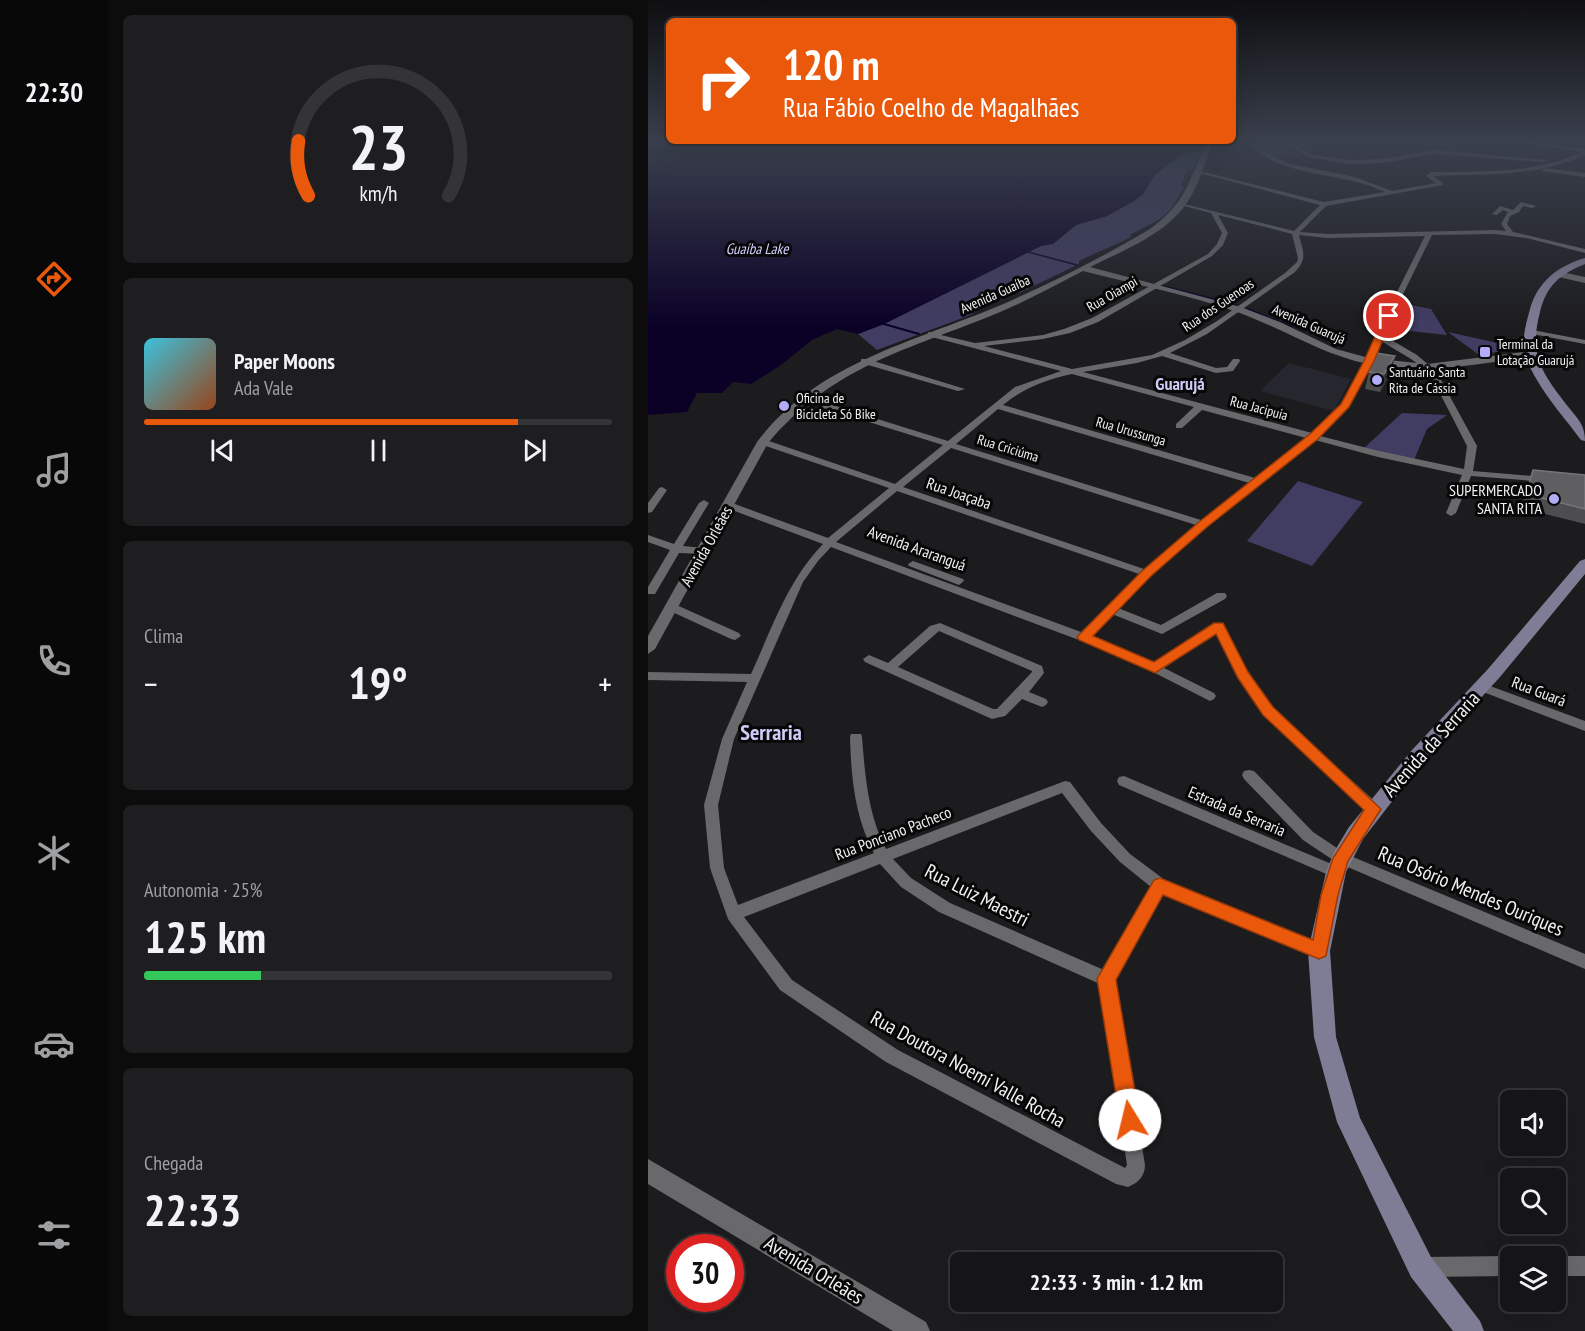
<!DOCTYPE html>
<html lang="pt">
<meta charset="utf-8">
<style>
:root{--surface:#151517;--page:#1e1e20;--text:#f1f3f6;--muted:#9d9fa1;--line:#343436;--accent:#ea580c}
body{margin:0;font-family:"PT Sans Narrow",sans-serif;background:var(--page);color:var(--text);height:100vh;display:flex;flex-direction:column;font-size:22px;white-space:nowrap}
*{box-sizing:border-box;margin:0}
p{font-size:20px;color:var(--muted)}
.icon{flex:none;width:33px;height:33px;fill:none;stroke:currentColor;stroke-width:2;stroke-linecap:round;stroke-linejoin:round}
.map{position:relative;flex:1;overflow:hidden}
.details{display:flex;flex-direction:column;gap:15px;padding:15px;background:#0c0c0d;width:540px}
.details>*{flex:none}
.guide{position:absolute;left:18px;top:18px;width:570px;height:126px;border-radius:9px;box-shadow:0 6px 24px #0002,0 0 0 2px var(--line);background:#ea580c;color:#fff;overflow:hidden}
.fabs{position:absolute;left:852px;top:1090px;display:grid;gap:12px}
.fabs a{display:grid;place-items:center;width:66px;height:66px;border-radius:9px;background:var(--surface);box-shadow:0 6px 24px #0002,0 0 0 2px var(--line);font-size:30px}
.speed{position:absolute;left:18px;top:1234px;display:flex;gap:12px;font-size:30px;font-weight:700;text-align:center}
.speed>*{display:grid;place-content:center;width:78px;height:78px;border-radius:50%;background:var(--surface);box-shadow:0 6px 24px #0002,0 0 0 2px var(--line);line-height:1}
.speed .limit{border:9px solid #d22;background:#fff;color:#111}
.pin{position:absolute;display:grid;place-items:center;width:51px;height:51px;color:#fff;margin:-26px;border:3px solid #fff;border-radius:50%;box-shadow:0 2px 6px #0007}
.me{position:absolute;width:66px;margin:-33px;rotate:351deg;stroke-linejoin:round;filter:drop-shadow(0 0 4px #0008)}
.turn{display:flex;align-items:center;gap:21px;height:126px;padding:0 18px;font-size:27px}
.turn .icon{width:78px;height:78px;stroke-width:2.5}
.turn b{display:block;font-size:42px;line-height:51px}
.big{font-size:45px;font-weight:600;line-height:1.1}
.details .widget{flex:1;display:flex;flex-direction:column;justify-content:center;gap:9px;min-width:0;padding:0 21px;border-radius:9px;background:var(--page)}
.details .dial{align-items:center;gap:0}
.dial svg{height:156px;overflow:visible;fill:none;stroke:var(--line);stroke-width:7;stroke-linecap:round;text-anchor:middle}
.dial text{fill:var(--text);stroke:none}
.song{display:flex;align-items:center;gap:18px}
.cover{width:72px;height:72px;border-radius:9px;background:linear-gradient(135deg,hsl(190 70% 55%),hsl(20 70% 35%))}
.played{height:6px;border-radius:3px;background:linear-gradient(90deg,var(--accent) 80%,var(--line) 80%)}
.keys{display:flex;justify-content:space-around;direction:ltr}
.heat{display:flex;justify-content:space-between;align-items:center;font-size:33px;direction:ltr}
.charge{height:9px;border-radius:4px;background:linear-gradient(90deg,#34c759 25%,var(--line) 0)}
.trip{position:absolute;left:302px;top:1252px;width:333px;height:60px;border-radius:9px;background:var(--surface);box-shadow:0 6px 24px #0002,0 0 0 2px var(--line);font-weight:600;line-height:60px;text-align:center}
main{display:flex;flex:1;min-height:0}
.tabs{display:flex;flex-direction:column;width:108px;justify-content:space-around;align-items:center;background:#080809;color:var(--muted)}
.tabs .icon{width:42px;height:42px}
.tabs .on{color:var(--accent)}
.tabs b{font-size:27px;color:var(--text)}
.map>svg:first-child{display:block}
</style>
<main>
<nav class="tabs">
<b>22:30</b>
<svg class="icon on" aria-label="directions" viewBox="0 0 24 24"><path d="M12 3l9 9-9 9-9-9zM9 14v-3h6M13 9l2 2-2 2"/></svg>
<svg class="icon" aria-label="music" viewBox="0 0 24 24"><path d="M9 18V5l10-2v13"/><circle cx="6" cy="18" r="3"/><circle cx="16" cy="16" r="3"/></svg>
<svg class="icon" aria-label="phone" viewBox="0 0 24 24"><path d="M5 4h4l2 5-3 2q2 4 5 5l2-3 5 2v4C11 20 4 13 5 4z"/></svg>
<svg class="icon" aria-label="climate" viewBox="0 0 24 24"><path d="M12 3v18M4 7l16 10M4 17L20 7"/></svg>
<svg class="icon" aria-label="car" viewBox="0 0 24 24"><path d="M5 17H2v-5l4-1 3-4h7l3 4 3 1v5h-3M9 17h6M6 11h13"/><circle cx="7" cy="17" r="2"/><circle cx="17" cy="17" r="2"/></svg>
<svg class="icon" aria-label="filters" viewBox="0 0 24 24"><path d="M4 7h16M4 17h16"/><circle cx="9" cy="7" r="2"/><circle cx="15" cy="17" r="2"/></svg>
</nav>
<section class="details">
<div class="widget dial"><svg viewBox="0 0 100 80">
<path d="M14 69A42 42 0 1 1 86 69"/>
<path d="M14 69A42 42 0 0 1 9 41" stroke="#ea580c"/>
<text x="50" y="56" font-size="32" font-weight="700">23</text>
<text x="50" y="72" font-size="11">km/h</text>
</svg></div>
<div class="widget">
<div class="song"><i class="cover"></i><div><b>Paper Moons</b><p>Ada Vale</p></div></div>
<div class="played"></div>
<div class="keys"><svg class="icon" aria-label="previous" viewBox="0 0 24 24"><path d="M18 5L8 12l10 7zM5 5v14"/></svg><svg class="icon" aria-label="pause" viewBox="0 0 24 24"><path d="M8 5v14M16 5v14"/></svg><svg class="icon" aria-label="next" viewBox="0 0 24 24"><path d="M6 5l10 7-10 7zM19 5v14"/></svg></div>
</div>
<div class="widget"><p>Clima</p>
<div class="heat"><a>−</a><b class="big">19°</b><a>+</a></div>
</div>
<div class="widget"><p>Autonomia · 25%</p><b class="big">125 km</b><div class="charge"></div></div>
<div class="widget"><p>Chegada</p><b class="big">22:33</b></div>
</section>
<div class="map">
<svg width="937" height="1331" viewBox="0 0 937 1331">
<rect width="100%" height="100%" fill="#1c1c1f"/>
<polygon fill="#26262e" points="641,363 703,379 686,411 612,391"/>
<g fill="#403c62">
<path d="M608,141H629L652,155C634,159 618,159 608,141Z"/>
<path d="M554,151L544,170H539L533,185L536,186C520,221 512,218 482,235L483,237C466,246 449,252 431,261V264L371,293H361L326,310L325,314L229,350L210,334L236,324L393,246L405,244L428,225L459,216L486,201L495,194L506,176L535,152Z"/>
<polygon points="758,304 783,309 799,335 742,329"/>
<polygon points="800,332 872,348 831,355"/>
<polygon points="754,413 799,415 779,429 766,460 716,448"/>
<polygon points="650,481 715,502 664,566 599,541"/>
</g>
<polygon fill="#0b0127" points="0,141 540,141 535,152 506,176 495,194 486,201 459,216 428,225 405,244 393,246 236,324 210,334 189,329 164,340 133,365 103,384 85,382 74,393 49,393 39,412 0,415"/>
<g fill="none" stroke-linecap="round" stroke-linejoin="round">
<polyline stroke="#0b0127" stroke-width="1.5" points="380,252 429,265"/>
<g stroke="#0b0127" stroke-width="2">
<polyline points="514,286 588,305"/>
<polyline points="599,309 643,327"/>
<polyline points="236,324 271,334"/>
</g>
<g fill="#69696c" fill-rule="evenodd">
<path d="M598,141H604L614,151L642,164L707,177L744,191L788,183L778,176L783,172C834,171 887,174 934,152L861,141H876L937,149V155C890,177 836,174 785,176L795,183V185L678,206L652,232L679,234L847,230L858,231L853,224L860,212L855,210L849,215L844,214L852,206L865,210L873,202L888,206L885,208L875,206L871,212L862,216L859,224L865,232L937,249V253L879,238L847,234L784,235L735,335L769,355L788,371L829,446L825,471L897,477L902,480L900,482L823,476L808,513L803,516L798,513L814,475L730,457L667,440C599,494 531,546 470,608L513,625L569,593H577L579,596L577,599L514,634L464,614L443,636L506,663L566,623H574L600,672L624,708L731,805L733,809L731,813L726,815L721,813L616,714L591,677L568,633L516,668L566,693L568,696L566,699L562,701L503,671L431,640L183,547L170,561L155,582L86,739L70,805L76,868L90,905L226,853C207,818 203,777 202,737L203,734H213L214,737C217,775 220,815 238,849L417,781L422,782L453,823L482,854L517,880L677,946L679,951L677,956L671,958L515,893L467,980L497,1165C497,1176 490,1183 480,1187L468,1184L238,1062L132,990L80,919L62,868L56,805L74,739L99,682L0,680V672L103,674C124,628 140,580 175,544L76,507V503H84L180,538L241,488L112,444V440H118L247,484L295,445L153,401V397H159L300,441L367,387L413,371L280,336V332L327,343L395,335L416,329L444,318L560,254L569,244L574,233L563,213L532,205V203L646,231L672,205L548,172V170L676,202L737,192C692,170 634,180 598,141ZM570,215L644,234L650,258L649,262L637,273L569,321L537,340L504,355L424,369L336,346L395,339L422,333L450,322L564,256L575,245L580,233ZM651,235L679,238L777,236L727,336L717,361L693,404L664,433L435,372L489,363L514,356L568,373L585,371L592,361L591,359H585L579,367L568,368L522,353L559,334L647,272C660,258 655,252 651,235ZM733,341L763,359L781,372L819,446L816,469L731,451L672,436L701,405L725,361ZM424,374L546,407L528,424V428H534L554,410L658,438L607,478L355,405C376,388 397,380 424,374ZM350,409L601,483L553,520L308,444ZM303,448L548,525L496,569L255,487ZM249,491L491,574L433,632L188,542ZM414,793L443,831L472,862L503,887L456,970L302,903L263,878L245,859ZM232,864L253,887L291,912L452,984L479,1165L477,1168L250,1050L144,980L96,917Z"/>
<polygon points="634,141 641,141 647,145 682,141 652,147 664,155 702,160 734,159 785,150 899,160 896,162 785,154 734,163 702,164 660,157"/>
<polygon points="896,168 937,173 937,177 894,171"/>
<polygon points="879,329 937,340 937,344 879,333"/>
<polygon points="213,359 219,359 317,389 310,391 213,363"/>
<polygon points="14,487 19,490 4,512 0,513 0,503 11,488"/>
<polygon points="56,500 61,503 35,546 56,548 61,551 56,554 31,553 7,594 0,594 0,587 22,550 0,542 0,535 26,544 51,503"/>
<polygon points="265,561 315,579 316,581 311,585 261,566 260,564"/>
<polygon points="24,603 91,633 93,636 87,640 83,639 20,610 18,607"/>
<path d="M292,623L394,666L396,673L381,692L398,699L400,702L398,705L394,707L374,699L357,716L344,719L217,662L215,659L221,655L240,663L282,626ZM291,631L384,671V672L349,709H345L250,667Z"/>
<polygon points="834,683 937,721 937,731 830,690 828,687 830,684"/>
<polygon points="601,770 606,771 665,832 698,854 937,954 937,969 688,862 655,840 596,779 594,775 596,771"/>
<polygon points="476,776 693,868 695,872 693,876 688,878 683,876 471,785 469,781 471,777"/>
<polygon points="862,1256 864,1257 862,1276 777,1277 770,1274 767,1267 770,1260 777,1257"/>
<polygon points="908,1256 937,1256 937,1276 908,1276 906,1257"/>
</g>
<g fill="#69696c" fill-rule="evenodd">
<path d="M559,141H565C557,161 552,183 540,201C519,234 476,250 442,267L593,307L632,322L688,349L721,358L779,364L883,351L888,354L883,357C828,364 776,375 720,364C674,355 634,328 589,312C542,295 485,284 435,271C404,287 373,304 340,317C252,352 184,368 120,443L7,649L0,654V636L109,442C168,364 262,343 348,307C398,286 455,257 502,229C539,202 541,180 559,141Z"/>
<polygon points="909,271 937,277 937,283 906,276 905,274"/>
<polygon points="0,1159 278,1322 282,1331 245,1331 0,1184"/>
</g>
<g fill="#7f7d96" fill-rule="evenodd">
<path d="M937,258V264C912,274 898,286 892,312C880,357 895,374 922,409C931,420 937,426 937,441L933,440C915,415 878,376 876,345C875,333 879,320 882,309C890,281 910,266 937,258Z"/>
<polygon points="937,559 937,574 852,677 776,760 715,839 698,872 682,951 688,1037 712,1118 783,1257 832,1321 836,1331 805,1331 763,1277 689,1122 666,1037 660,951 678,872 686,852 701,827 764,750 840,669 932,561"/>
</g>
</g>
<g fill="#4d4d50">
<polygon points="721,372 743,373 732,392 717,389"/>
<polygon points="885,470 937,475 937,524 873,508"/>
</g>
<polygon fill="#323235" points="747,356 743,373 732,392 736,374"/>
<g fill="#5f5f62" stroke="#767679" stroke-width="1.5">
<polygon points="728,353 747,356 736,374 721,372"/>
<polygon points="885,470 937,475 937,509 878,494"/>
</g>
<linearGradient id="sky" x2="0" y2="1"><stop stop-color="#0f0f11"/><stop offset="0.43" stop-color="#3a404d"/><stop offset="1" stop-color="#3a404d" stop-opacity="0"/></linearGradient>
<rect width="937" height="327" fill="url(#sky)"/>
<polygon fill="#ea580c" stroke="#983908" stroke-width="1.5" points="741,314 745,316 726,361 701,407 670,439 559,527 503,576 445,636 506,662 566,623 575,623 600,672 625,707 733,809 700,861 690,895 678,956 671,959 515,895 468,980 492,1120 489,1127 482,1130 475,1127 472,1120 449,979 506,880 512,878 517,880 665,940 673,895 685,858 716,810 615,715 590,678 568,634 507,673 431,640 429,637 494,571 551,522 662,434 693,404 716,361 736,316"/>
<g fill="#b3adf9" stroke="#070708" stroke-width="2">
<rect x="831" y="346" width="12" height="12" rx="3"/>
<circle cx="729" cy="380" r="6"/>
<circle cx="136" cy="406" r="6"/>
<circle cx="906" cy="499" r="6"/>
</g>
<g text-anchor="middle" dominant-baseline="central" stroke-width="6" stroke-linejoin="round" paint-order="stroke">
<g font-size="14" fill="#f2f2f4" stroke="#070708">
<text transform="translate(347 294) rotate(-24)">Avenida Guaíba</text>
<text transform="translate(464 294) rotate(-30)">Rua Oiampi</text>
<text transform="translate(570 305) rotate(-34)">Rua dos Guenoas</text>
<text transform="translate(661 324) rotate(24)">Avenida Guarujá</text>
<text transform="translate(611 408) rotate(15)">Rua Jacipuia</text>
<text transform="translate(483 431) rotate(16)">Rua Urussunga</text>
<text transform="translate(360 448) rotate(17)">Rua Criciúma</text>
</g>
<g font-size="14" fill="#f2f2f4" stroke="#070708" text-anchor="start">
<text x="849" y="344">Terminal da<tspan x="849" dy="16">Lotação Guarujá</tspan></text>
<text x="741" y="372">Santuário Santa<tspan x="741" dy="16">Rita de Cássia</tspan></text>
<text x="148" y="398">Oficina de<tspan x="148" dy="16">Bicicleta Só Bike</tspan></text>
</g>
<g font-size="15" font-style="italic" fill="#d2d0ff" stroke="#070708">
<text x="109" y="248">Guaíba Lake</text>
</g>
<g font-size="16" fill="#f2f2f4" stroke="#070708" text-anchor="end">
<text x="894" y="490">SUPERMERCADO<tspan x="894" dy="18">SANTA RITA</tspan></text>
</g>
<g font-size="16" fill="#f2f2f4" stroke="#070708">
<text transform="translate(311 493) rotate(19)">Rua Joaçaba</text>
<text transform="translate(58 546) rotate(-61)">Avenida Orleães</text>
<text transform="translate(269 548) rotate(20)">Avenida Araranguá</text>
<text transform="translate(891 691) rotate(21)">Rua Guará</text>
<text transform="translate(589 811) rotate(23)">Estrada da Serraria</text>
<text transform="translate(245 833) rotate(-21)">Rua Ponciano Pacheco</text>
</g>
<g font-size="18" font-weight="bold" fill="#ceccf7" stroke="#070708">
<text x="532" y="383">Guarujá</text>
</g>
<g font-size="20" fill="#f2f2f4" stroke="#070708">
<text transform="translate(783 744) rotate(-48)">Avenida da Serraria</text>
<text transform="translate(823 891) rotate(23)">Rua Osório Mendes Ouriques</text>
<text transform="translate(329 895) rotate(27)">Rua Luiz Maestri</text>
<text transform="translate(320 1069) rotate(29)">Rua Doutora Noemi Valle Rocha</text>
<text transform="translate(166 1270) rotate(31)">Avenida Orleães</text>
</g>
<g font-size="22" font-weight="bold" fill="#ceccf7" stroke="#070708">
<text x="123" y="732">Serraria</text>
</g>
</g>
</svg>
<div class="fabs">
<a><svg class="icon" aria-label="sound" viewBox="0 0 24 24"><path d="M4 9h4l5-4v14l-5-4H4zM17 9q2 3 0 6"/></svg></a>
<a><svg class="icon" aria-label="search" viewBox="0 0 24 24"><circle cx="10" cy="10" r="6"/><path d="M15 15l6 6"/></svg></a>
<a><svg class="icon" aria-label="layers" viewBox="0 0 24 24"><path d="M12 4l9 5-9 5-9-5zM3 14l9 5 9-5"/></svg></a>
</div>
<div class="speed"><div class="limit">30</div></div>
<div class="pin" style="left:741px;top:316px;background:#d93025"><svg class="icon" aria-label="arrive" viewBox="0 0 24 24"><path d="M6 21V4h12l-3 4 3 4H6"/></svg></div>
<svg class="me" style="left:482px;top:1120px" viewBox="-20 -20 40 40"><circle r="19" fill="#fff"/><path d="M0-13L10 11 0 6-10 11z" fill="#ea580c"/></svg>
<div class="trip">22:33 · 3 min · 1.2 km</div>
<div class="guide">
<div class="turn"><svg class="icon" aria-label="right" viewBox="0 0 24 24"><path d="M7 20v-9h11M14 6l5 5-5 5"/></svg><div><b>120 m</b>Rua Fábio Coelho de Magalhães</div></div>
</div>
</div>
</main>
